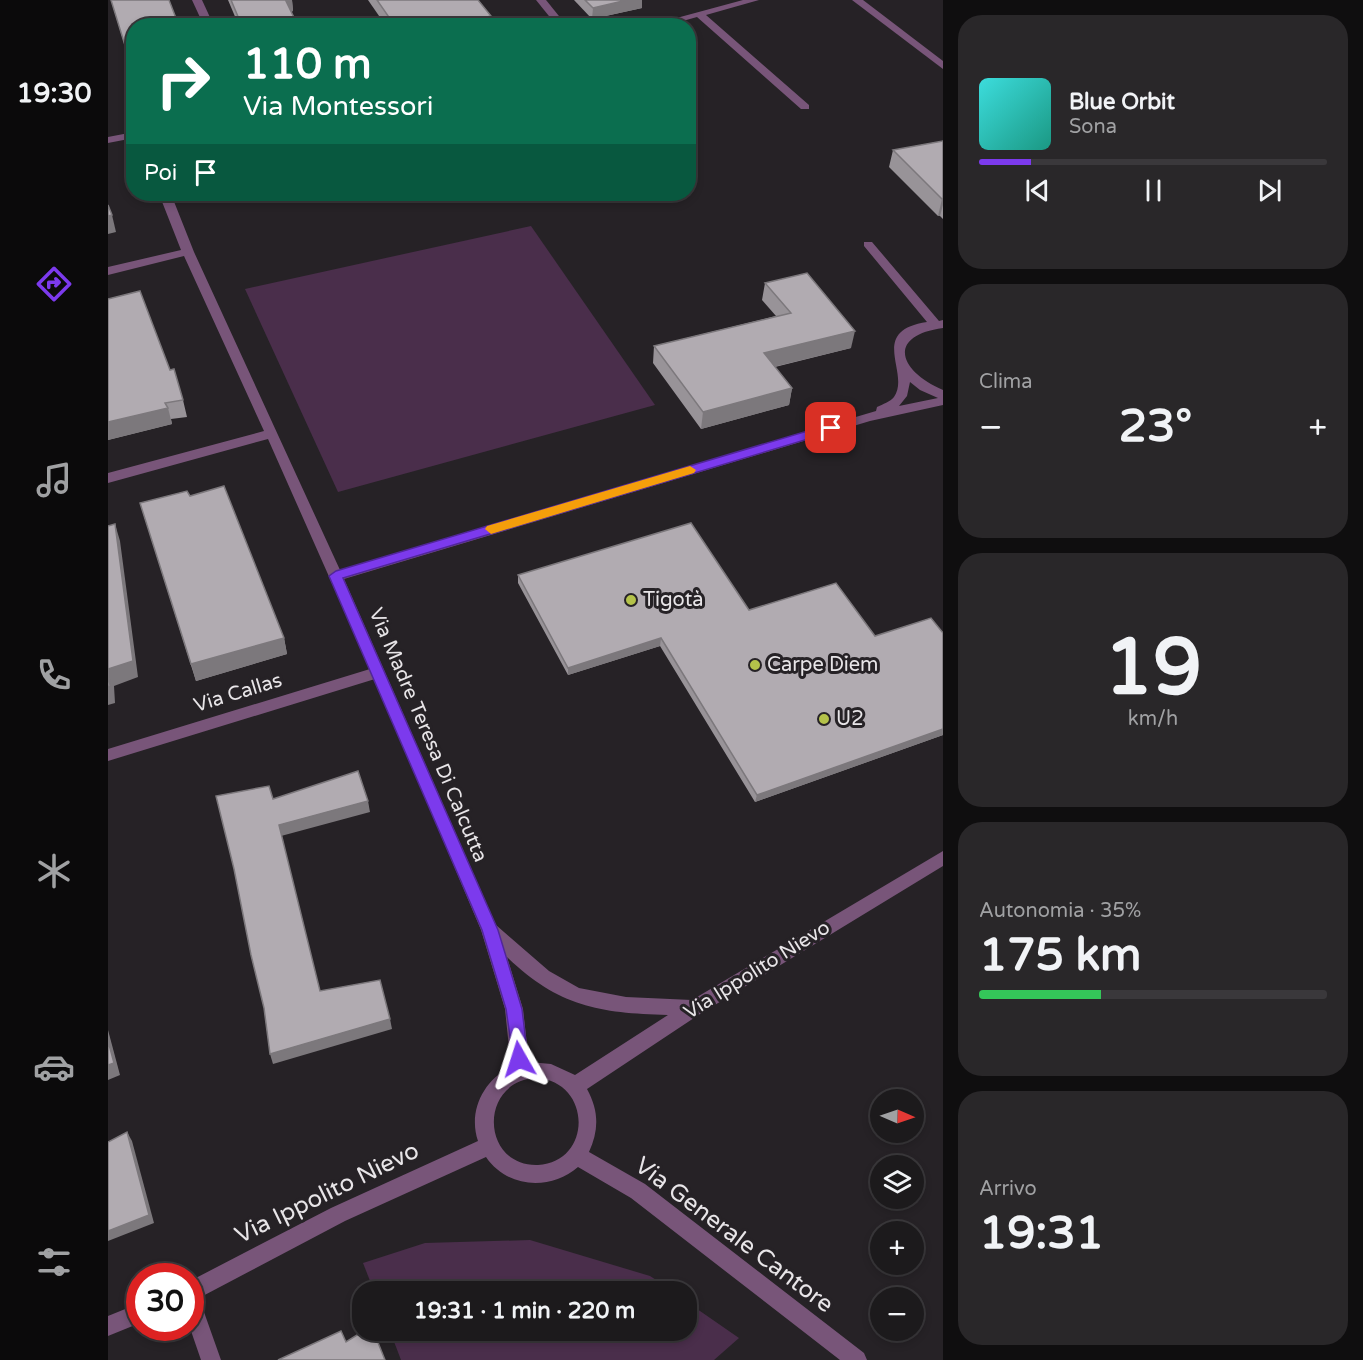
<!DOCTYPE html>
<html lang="it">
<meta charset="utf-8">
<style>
:root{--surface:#1c1a1c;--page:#292729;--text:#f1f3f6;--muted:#a0a1a3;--line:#3a383b;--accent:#7c3aed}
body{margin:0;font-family:"Varela Round",sans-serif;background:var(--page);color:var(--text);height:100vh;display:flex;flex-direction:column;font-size:22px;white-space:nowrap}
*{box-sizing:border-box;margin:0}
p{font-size:20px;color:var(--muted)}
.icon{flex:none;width:33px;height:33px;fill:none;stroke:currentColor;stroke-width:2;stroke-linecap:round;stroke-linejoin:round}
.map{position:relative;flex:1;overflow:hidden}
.panel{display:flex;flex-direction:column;gap:15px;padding:15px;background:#0f0e0f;width:420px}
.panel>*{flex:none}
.guide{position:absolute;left:18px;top:18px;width:570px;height:183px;border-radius:24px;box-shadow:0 3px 9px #0003,0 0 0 2px var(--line);background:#0b6e4f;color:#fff;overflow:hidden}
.needle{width:39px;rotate:92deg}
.tools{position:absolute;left:762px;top:1089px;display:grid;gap:12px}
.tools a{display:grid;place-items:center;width:54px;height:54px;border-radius:50%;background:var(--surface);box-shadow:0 3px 9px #0003,0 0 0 2px var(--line);font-size:30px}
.speed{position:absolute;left:18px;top:1263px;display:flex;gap:12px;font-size:30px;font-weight:700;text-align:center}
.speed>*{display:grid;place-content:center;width:78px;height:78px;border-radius:50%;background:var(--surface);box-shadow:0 3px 9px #0003,0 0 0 2px var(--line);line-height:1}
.speed .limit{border:9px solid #d22;background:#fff;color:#111}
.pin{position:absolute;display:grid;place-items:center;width:51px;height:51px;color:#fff;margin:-26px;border-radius:12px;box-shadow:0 3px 9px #0006}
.me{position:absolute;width:66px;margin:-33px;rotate:354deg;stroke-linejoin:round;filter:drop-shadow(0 0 4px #0008)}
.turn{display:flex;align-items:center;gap:21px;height:126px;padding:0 18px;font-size:27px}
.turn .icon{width:78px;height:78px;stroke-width:2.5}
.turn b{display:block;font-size:42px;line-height:51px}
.then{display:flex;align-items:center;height:57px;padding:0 18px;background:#0003;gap:12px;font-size:22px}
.big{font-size:45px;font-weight:700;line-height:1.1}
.panel .tile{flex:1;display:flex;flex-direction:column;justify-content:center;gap:9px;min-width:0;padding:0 21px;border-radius:24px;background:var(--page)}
.panel .dial{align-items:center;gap:0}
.dial b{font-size:78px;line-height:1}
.song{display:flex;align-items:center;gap:18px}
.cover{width:72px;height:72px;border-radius:9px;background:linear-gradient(135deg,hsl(180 70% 55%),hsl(170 70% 35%))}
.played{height:6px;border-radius:3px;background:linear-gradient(90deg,var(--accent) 15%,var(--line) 15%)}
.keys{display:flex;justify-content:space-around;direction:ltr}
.heat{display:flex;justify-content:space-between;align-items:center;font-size:33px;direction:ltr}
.charge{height:9px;border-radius:4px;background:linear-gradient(90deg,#34c759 35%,var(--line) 0)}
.trip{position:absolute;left:244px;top:1281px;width:345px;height:60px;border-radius:24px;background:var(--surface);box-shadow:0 3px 9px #0003,0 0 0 2px var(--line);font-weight:700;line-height:60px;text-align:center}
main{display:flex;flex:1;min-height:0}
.tab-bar{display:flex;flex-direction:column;width:108px;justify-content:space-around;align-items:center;background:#0b0a0b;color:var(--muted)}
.tab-bar .icon{width:42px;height:42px}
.tab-bar .active{color:var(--accent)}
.tab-bar b{font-size:27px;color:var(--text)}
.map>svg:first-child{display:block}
</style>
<main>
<nav class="tab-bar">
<b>19:30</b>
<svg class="icon active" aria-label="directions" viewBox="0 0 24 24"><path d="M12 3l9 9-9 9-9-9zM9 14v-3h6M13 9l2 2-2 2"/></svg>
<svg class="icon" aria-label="music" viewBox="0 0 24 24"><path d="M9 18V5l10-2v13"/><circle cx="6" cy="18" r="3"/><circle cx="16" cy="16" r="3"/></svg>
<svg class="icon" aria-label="phone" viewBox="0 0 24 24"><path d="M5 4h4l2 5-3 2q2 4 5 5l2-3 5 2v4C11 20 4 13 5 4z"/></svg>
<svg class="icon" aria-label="climate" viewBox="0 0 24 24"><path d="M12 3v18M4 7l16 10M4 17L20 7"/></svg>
<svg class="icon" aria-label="car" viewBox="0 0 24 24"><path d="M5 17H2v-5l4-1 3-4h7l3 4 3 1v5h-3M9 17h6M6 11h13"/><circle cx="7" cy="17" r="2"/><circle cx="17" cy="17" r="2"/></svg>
<svg class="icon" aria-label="filters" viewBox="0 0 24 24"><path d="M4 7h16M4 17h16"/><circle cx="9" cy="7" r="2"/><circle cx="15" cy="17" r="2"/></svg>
</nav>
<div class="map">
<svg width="835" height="1360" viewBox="0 0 835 1360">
<rect width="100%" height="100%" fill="#262226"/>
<g fill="#4a2e4b">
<polygon points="423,226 547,405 230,492 137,289"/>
<polygon points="422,1240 542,1276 565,1291 266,1291 255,1263 317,1243"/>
<polygon points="579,1302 631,1338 606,1360 293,1360 282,1331 579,1330"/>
</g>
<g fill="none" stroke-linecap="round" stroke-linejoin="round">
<g fill="#785579" fill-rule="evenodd">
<polygon points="84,0 94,0 106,26 96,26"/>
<polygon points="428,0 438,0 459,26 449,26"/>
<polygon points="635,0 651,0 598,15 701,105 701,109 693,109 589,17 557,26 539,26"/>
<polygon points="744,0 755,0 835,61 835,69"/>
<polygon points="26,132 26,138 0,143 0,137"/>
<path d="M51,194H63L86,252L232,570L768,411L769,407C775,404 782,402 786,397C803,373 759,331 819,322L756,246V242H764L831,321L835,320V328C777,336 792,372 835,390V405L762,421L236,579L388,925L441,971L471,988L518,997L584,1000L835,851V866L592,1014L479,1089C491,1111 491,1130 481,1152L537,1184L756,1353L759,1360H732L523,1198L470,1167C442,1191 399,1188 378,1157L237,1221L91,1298L113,1360H93L82,1328V1281L223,1208L370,1141C360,1112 375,1080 403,1067L397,1009L373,930L267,679L0,761V749L262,669L160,439L0,483V473L156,431L76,256L0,275V267L73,250ZM802,382L812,390L830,398L791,406L799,396ZM399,957C450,1006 490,1013 560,1015L467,1075L443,1064L421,1062L415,1009ZM428,1078C484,1081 485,1162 430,1165C373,1167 370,1081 428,1078Z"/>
<polygon points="32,1303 32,1323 0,1336 0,1316"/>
</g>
</g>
<g fill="#989398">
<polygon points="3,0 61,0 26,26 26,76"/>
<polygon points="120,0 184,0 185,11 183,12 190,26 131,26"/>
<polygon points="260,0 370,0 383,16 383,26 278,26"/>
<polygon points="466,0 534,0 534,8 484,19"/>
<polygon points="835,141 835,219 832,216 830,216 781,167 785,150"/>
<polygon points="657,283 743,348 667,367 684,388 681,405 593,429 545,363 546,346 668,316 654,300"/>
<polygon points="0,299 62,370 75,400 79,417 63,419 64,424 0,440"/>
<polygon points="82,496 176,638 179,654 88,681 32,503"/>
<polygon points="410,575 641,610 767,636 835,633 835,735 647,802 552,646 460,675 410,583"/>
</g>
<g fill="#7c787c">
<polygon points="184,0 185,11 179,12 178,1"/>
<polygon points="519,0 534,0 534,8 484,19 485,8"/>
<polygon points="383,16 383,26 338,26"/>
<polygon points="834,199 835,199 835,205 832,216 830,216"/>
<polygon points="4,215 8,232 0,234 0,216"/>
<polygon points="747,331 743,348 653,370 656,353"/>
<polygon points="684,388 681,405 593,429 595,412"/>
<polygon points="60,408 64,424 0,440 0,422"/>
<polygon points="7,524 12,541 30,677 6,686 7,703 0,705 0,669"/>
<polygon points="176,638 179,654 88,681 83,664"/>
<polygon points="553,638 552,646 460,675 460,668"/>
<polygon points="835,729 835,735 647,802 649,795"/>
<polygon points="260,801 262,812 173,836 171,825"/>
<polygon points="282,1019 284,1029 165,1064 162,1054"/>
<polygon points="0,1030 12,1075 0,1080"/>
<polygon points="19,1132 24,1141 46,1223 0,1241 0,1231"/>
</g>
<g fill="#b1abb1" stroke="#7c787c" stroke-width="1.5">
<polygon points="3,0 61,0 71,26 26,26 26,68 24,68"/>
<polygon points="123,0 183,0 178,1 190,26 134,26"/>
<polygon points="269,0 370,0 383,16 338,26 287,26"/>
<polygon points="477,0 519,0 485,8"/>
<polygon points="835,141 835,199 834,199 785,150"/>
<polygon points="0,205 4,215 0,216"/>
<polygon points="699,273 747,331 656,353 684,388 595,412 546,346 683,313 657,283"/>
<polygon points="32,291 62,370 66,369 75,400 57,403 60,408 0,422 0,299"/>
<polygon points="116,486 176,638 83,664 32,503 79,491 82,496"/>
<polygon points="583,523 641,610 728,583 767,636 823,618 835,633 835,729 649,795 553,638 460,668 410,575"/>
<polygon points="7,524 25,661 0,669 2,686 0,687 0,526"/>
<polygon points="250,771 260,801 171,825 212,991 272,980 282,1019 162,1054 156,1008 143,955 126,869 108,796 161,786 165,799"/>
<polygon points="0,1041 6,1063 0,1065"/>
<polygon points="19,1132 41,1215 0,1231 0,1142"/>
<polygon points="257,1330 265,1330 277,1360 170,1360 233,1331 238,1342"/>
</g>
<polygon fill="#7c3aed" stroke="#51269a" stroke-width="1.5" points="723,424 727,425 727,431 235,578 390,930 414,1009 420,1059 417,1064 411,1066 406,1064 398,1009 374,930 221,576 228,571"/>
<polygon fill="#f59e0b" points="582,466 588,470 586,473 383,534 377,529 379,526"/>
<g fill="#b4c24a" stroke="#262226" stroke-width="2">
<circle cx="523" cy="600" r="6"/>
<circle cx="647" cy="665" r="6"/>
<circle cx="716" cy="719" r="6"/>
</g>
<g text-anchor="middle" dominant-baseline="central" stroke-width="6" stroke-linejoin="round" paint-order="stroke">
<g font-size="20" fill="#e8e5e8" stroke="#262226" text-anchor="start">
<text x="535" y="600">Tigotà</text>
<text x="659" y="665">Carpe Diem</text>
<text x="728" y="719">U2</text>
</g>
<g font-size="20" fill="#e8e5e8" stroke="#262226">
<text transform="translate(130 693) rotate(-17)">Via Callas</text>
<text transform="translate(320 735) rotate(67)">Via Madre Teresa Di Calcutta</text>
<text transform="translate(649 970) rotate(-32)">Via Ippolito Nievo</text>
</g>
<g font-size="24" fill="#e8e5e8" stroke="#262226">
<text transform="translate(219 1193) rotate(-26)">Via Ippolito Nievo</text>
<text transform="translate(626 1235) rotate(37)">Via Generale Cantore</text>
</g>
</g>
</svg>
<div class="tools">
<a><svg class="needle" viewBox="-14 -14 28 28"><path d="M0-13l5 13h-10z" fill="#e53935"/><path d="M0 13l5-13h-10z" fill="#a0a1a3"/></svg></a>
<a><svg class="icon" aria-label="layers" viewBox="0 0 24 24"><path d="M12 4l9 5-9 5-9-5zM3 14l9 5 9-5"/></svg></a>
<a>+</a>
<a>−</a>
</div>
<div class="speed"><div class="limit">30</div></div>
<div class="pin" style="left:723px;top:428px;background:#d93025"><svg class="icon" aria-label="arrive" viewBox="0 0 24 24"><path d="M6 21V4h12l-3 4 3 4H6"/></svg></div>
<svg class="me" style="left:411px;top:1059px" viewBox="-20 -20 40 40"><path d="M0-17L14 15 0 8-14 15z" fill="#7c3aed" stroke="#fff" stroke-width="4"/></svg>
<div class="trip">19:31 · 1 min · 220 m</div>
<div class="guide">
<div class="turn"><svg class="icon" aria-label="right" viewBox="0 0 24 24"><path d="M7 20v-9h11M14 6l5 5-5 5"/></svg><div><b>110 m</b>Via Montessori</div></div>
<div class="then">Poi<svg class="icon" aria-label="arrive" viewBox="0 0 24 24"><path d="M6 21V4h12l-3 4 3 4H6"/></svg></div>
</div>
</div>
<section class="panel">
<div class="tile">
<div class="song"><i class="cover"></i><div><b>Blue Orbit</b><p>Sona</p></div></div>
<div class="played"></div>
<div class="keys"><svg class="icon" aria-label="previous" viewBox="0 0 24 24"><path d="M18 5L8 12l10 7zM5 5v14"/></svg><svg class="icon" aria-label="pause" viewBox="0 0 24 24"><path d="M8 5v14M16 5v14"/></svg><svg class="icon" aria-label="next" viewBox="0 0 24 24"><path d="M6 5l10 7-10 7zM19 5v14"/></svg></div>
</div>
<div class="tile"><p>Clima</p>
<div class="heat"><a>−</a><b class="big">23°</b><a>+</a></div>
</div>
<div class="tile dial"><b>19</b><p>km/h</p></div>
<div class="tile"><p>Autonomia · 35%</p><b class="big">175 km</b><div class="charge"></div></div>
<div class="tile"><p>Arrivo</p><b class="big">19:31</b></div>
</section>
</main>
